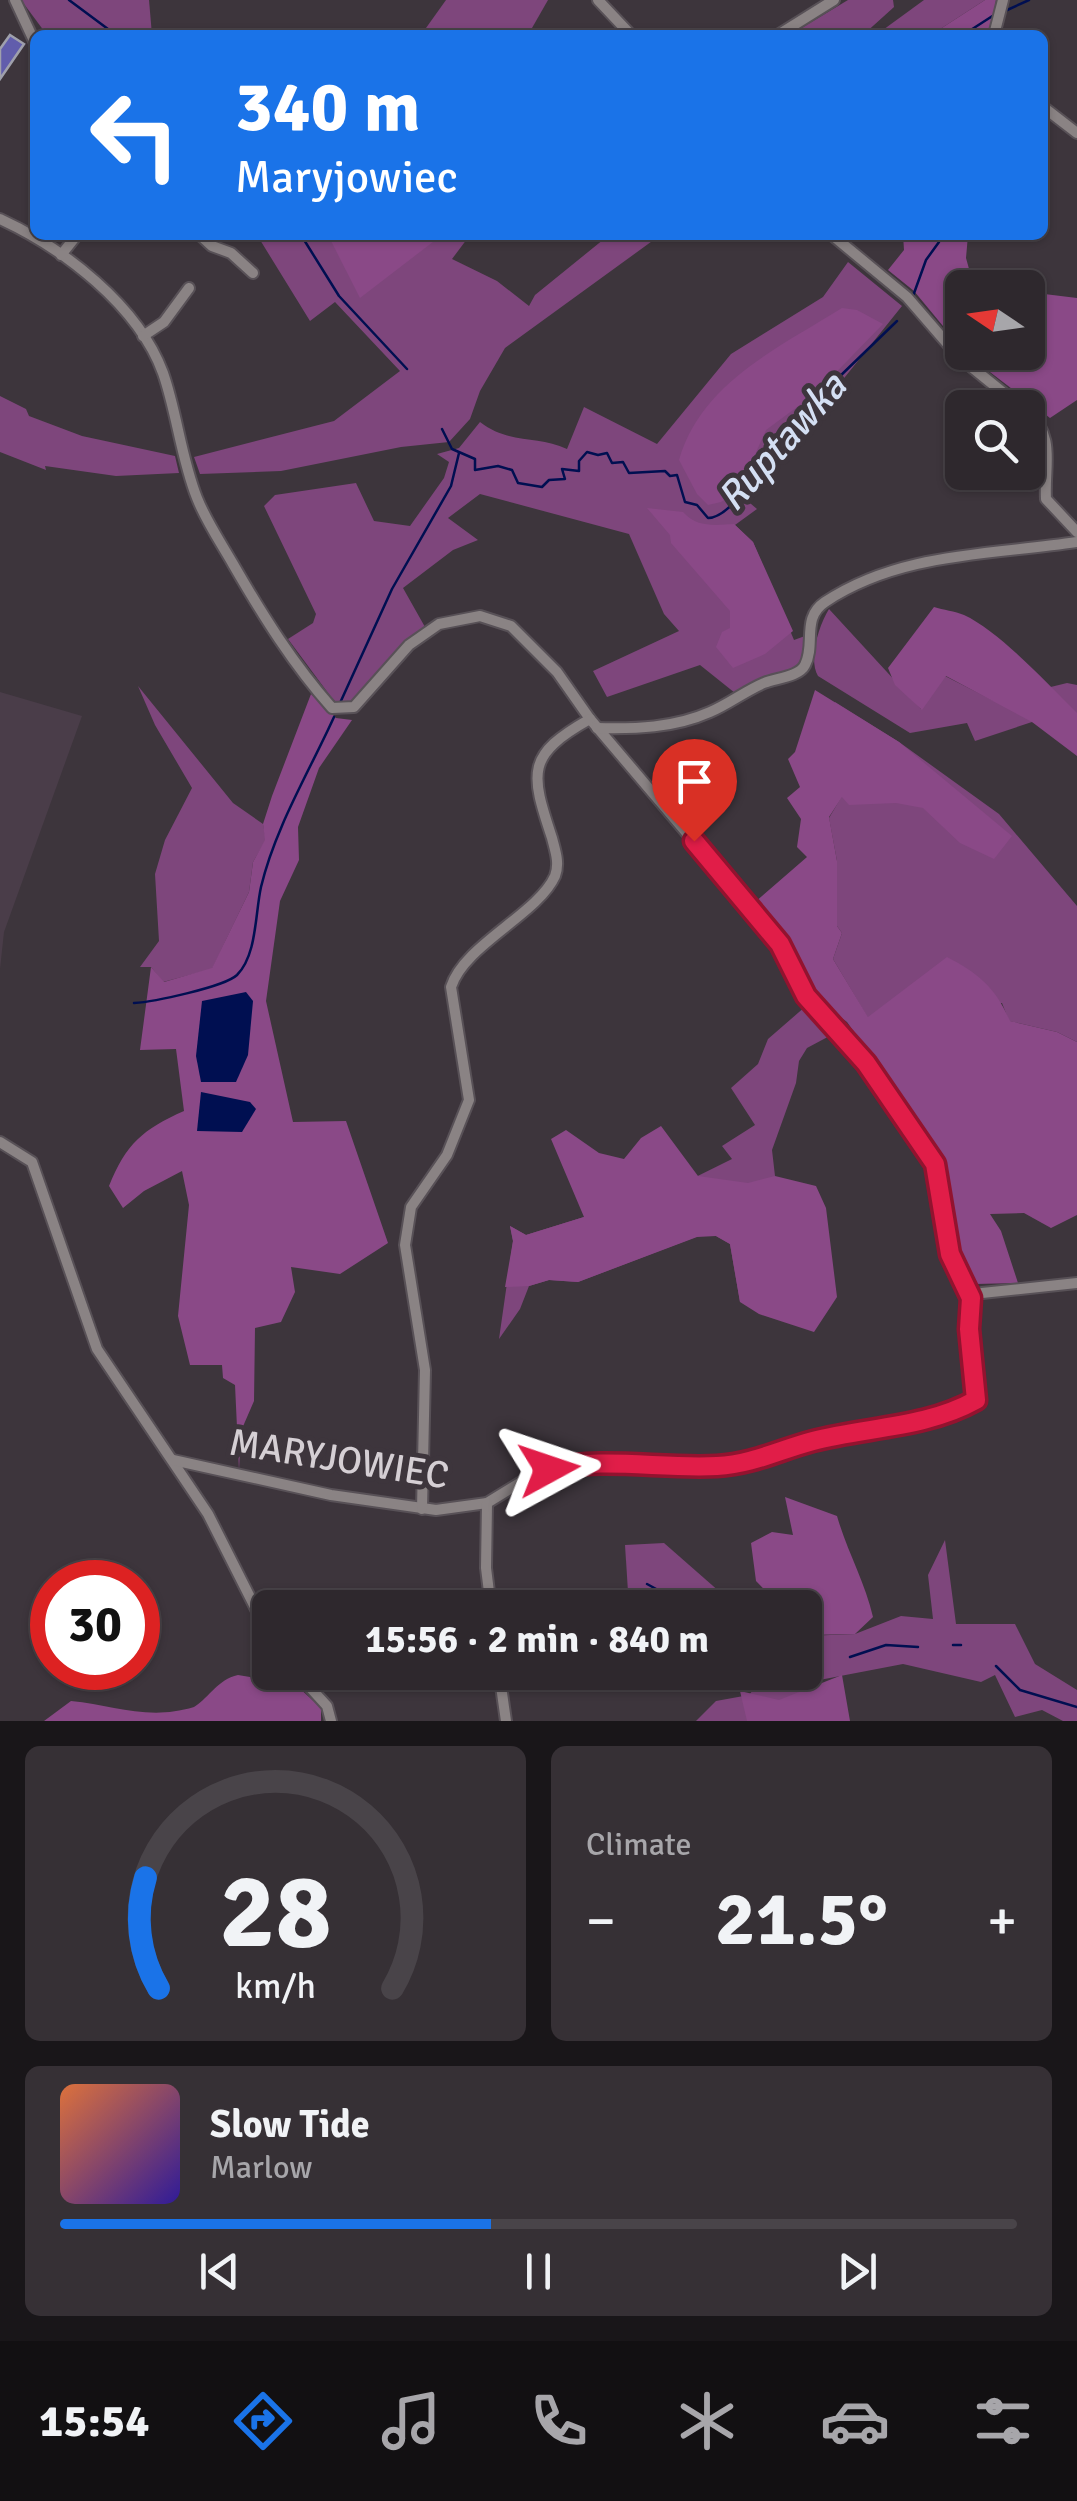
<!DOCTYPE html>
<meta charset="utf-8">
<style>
:root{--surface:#2e282d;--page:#363035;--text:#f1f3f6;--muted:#a7a6aa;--line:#494449;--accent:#1a73e8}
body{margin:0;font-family:Signika,sans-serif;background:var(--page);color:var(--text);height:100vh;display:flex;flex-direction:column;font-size:38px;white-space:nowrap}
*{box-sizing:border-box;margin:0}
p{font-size:32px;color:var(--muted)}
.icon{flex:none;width:55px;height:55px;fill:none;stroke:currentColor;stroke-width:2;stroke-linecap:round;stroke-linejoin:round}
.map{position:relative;height:1721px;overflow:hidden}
.panel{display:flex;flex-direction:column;gap:25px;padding:25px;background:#191619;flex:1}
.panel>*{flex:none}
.top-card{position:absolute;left:30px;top:30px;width:1018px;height:210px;border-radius:15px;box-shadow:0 2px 8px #0004,0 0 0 2px var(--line);background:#1a73e8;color:#fff;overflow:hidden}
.needle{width:65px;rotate:283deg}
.controls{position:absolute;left:945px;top:270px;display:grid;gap:20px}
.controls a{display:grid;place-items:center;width:100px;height:100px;border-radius:15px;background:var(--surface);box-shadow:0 2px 8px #0004,0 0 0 2px var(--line);font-size:50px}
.speed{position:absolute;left:30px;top:1560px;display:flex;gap:20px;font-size:50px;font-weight:700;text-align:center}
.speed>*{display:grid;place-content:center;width:130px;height:130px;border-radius:50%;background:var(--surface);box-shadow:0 2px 8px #0004,0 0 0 2px var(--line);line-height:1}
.speed .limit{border:15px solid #d22;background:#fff;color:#111}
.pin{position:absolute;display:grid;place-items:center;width:85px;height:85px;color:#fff;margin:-102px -42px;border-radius:50% 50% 50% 0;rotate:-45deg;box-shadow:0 0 10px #0007}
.pin .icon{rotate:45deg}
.me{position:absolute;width:110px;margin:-55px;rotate:85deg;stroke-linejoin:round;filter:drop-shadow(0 0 8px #0008)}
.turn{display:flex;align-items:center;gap:35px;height:210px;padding:0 40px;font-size:45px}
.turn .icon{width:130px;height:130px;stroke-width:2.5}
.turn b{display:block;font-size:70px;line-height:85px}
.big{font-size:75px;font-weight:700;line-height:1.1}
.panel .tile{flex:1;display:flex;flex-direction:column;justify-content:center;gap:15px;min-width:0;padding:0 35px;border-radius:15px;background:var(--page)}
.panel .dial{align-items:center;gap:0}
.dial svg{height:260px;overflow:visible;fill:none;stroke:var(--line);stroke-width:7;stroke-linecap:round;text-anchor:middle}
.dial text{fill:var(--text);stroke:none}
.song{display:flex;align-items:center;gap:30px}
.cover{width:120px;height:120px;border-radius:15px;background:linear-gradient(135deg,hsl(20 70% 55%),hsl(250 70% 35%))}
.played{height:10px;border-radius:5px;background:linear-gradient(90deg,var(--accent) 45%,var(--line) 45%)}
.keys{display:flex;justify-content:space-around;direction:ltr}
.heat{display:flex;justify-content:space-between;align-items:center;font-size:55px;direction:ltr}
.panel .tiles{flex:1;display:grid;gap:25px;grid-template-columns:1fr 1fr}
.tile:last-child{grid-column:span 2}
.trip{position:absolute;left:252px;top:1590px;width:570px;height:100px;border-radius:15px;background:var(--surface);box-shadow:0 2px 8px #0004,0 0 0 2px var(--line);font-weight:700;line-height:100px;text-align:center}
.menu{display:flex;height:160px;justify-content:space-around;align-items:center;background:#121012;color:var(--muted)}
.menu .icon{width:70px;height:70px}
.menu .selected{color:var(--accent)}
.menu b{font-size:45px;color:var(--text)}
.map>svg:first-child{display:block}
</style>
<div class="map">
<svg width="1077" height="1721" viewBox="0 0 1077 1721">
<rect width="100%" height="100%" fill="#3d353c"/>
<polygon fill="#4a3d49" points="0,692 82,716 4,932 0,969"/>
<g fill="#7e467c">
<polygon points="21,0 149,0 152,35 47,35"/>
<polygon points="446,0 548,0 528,35 421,35"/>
<polygon points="848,0 893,0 894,7 863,35 790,35"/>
<polygon points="924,0 985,0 931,35 876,35"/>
<polygon points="257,235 470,235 452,259 497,281 529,306 535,295 609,235 654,235 655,239 505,348 480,391 470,419 449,442 401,447 281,471 200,474 194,457 334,421 400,371 335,302 310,321"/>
<path d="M848,262L902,306L792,443L776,450L737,492L757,509L735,525L753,542L794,640L805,636L799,671L757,681L735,693L700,665L607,697L593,671L679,631L664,614L629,534L480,494L448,518L478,540L453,550L403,588L425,627L411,636L352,706L338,704L331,697L288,639L313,623L316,614L264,506L275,495L356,483L374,521L410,526L444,478L449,462L437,454L459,448L480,422C510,445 538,435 567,449L584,407L657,444L731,354L823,297Z"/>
<polygon points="0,396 26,409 29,416 82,436 175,456 179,473 116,476 45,466 46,470 0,452"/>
<path d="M829,609L921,709L945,676L994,701L1067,683L1077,685V733L1032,722L975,741L967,723L910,733L818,676C808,659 819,625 829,609Z"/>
<polygon points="138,686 233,803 263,824 266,840 253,862 249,892 212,969 163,982 151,967 140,967 159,941 155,874 165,840 192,788 155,725"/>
<polygon points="835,702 899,742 999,814 1077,906 1077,1042 1057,1032 1009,1021 1002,1003 868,1018 833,959 842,933 837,926 837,861 829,818 842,796"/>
<polygon points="806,1006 837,1032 807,1048 799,1061 796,1083 772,1150 775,1176 740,1302 730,1244 716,1236 701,1235 578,1282 549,1280 529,1286 520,1309 499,1339 513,1241 510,1226 526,1235 584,1217 631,1209 732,1159 722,1146 755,1125 731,1088 758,1064 768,1039"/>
<polygon points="945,1540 956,1624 1015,1624 1035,1664 1077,1690 1077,1721 1063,1721 1042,1710 1015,1717 995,1675 981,1682 903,1664 809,1682 809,1689 784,1703 772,1721 696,1721 716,1701 749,1695 767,1673 805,1672 805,1636 855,1634 901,1616 933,1619 928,1575"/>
<polygon points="664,1543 737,1607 629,1607 625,1545"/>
</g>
<g fill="#8a4987">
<polygon points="985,0 996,0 990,35 931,35"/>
<polygon points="328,235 442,235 360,298"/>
<polygon points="903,235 968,235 966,258 971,276 1005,287 962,288 962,349 914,291 888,270 904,250"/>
<polygon points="1028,292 1077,298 1077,400 1050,418 965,353 1028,352"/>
<path d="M842,308L857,310L883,324L816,393L766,430L739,490L721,502L708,505L697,494L679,460C701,383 778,348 842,308Z"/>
<path d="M647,508L683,512C697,528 715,525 734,524L753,542L793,631L765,654L733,668L716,647L722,632L730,628V611L671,543L670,535Z"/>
<path d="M934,607C943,610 955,611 964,615C999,631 1049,685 1077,713V756L1032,722L946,676L922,710L895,685L888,668Z"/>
<path d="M815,690L899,742L1012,836L994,859L960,843L923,808L896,803L849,805L842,797L829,817L837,861V926L842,933L833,959L868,1017L947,957C978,973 996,988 1010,1021L1057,1032L1077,1042V1215L1051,1228L1024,1213L990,1214L1001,1231L1018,1283L975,1284C942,1263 949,1188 935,1153L876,1063L847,1022L819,1001L802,965L754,903L807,857L797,847L801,819L787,798L800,787L788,759L795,752Z"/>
<path d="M311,694L336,718L352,720L319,768L298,827L299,860L280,901L266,1001L293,1122L346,1121L388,1243L340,1274L291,1267L295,1292L281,1322L255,1328L254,1401L241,1431L239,1470L235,1385L223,1378L222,1365H190L178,1316L189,1205L182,1171L144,1191L123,1208L109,1186C126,1144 143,1129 184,1111L176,1049L140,1050L151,967L164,982L212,968L249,892L253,862L265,840L263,824L272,796Z"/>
<polygon points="661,1126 698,1176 748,1183 775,1176 816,1186 826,1208 837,1297 814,1332 759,1314 740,1302 730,1244 716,1236 697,1237 578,1282 549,1280 529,1286 505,1287 513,1241 510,1226 526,1235 584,1217 551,1139 566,1130 599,1153 624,1159 641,1138"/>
<path d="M785,1497L837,1516C847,1551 865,1582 873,1617L855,1634L808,1635L805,1608L781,1607L756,1581L751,1543L772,1532L793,1535Z"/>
<path d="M238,1675L296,1685L321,1708V1721H44L71,1701C114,1705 148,1721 194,1707C211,1696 217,1680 238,1675Z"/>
<polygon points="842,1675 850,1721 747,1721 740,1691 779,1700"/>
</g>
<g fill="#000f51">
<polygon points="246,992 253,1001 248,1055 236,1082 201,1082 196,1056 202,1001"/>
<polygon points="201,1092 250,1102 256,1109 242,1132 197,1131"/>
</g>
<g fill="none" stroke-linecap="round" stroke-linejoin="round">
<g stroke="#000f51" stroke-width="2.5">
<polyline points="69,0 116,35"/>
<polyline points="1005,11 1029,0"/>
<polyline points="963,35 994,15"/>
<polyline points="301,235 339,296 407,369"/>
<polyline points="913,296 926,260 939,242 936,235"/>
<path d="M442,429L452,449L475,459V470L498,466L512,470L518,483L542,487L549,480L565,479L562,469L579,471V461L587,452L598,455L607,453L612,463L623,462L629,473L665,471L670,476L677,475L685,502L697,505L708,518C731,518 759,469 774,451V440L897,321"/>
<polyline points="340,703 392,589 451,486 459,453"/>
<path d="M134,1003C153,1002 224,987 237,975C257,955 255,914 261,887C275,828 309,772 334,717"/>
<polyline points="647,1584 691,1608"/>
<polyline points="953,1645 961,1645"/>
<polyline points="850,1657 886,1645 918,1647"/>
<polyline points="805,1662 811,1662"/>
<polyline points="996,1666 1020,1690 1077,1707"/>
</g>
</g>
<polygon fill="#615dac" stroke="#9fa0ac" stroke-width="2.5" points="10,35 24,44 0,79 0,49"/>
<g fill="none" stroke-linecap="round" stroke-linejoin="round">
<g stroke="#585157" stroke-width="14">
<g id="street">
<polyline points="15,0 35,43"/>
<polyline points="598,0 631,35"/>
<polyline points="778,35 834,0"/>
<polyline points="994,35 1003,0"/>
<polyline points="1042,106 1077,133"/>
<path d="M0,219C63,248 138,305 163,373C177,413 181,458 197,498C206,521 221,543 233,564C263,616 293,664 332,708L354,707L409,645L439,624L480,616L511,626L557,672L590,719L780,943L806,996L866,1063L923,1142L935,1164L950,1254L971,1298"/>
<polyline points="200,235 212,246 231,253 253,273"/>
<polyline points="832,235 907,297 958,356 1022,408"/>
<polyline points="61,255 77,235"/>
<polyline points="143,336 164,322 189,288"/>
<path d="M1028,412C1056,437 1044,465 1046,499L1077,532"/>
<path d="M597,728C635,729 674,728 710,712C729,704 745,691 764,683C776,678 799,677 805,665C816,644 801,618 825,602C900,552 992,555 1077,542"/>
<polyline points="0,1142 32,1162 97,1349 208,1514 270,1637"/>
<polyline points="971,1298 982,1293 1077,1283"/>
<polyline points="173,1460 331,1495 436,1510 487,1503 536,1473 564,1466 752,1463 813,1441 897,1426 976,1400 969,1329 971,1298"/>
<polyline points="487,1503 486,1568 491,1608"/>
<path d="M422,1509L425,1370L405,1245L411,1207L447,1155L469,1100L451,987C464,945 538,914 555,876C560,863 555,850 552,838C530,772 526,755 590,719"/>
<polyline points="296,1672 327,1706 331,1721"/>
<polyline points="499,1672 506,1721"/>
</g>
</g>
<use href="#street" stroke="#8a8384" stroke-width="10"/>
</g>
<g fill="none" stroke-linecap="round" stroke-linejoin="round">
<g stroke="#92132f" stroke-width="25">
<path id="route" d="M549,1469C604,1457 661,1469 717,1466C753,1464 779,1450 813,1441C866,1427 926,1428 976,1400L969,1329L971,1298L950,1254L935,1164L866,1063L806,996L780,944L694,841"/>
</g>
<use href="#route" stroke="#e11d48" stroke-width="18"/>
</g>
<g text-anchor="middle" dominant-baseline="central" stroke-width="10" stroke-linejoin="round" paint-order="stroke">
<g font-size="38" fill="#d5cfd4" stroke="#3d353c">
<text transform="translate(339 1459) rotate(9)">MARYJOWIEC</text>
</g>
<g font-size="40" font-style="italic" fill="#d4dff3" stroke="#3d353c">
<text transform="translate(782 442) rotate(-48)">Ruptawka</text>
</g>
</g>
</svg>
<div class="controls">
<a><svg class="needle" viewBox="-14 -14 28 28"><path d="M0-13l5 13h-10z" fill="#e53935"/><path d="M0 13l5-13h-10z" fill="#a7a6aa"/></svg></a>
<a><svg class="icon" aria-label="search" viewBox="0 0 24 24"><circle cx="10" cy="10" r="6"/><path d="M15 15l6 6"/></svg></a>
</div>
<div class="speed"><div class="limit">30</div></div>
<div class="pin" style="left:694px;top:841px;background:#d93025"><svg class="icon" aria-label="arrive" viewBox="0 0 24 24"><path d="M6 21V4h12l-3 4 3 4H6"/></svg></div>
<svg class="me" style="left:549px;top:1469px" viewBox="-20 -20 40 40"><path d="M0-17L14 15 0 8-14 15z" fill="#e11d48" stroke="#fff" stroke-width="4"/></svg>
<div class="trip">15:56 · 2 min · 840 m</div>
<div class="top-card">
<div class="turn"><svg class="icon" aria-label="left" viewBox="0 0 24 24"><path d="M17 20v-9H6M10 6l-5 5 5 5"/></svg><div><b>340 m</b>Maryjowiec</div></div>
</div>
</div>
<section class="panel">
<div class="tiles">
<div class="tile dial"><svg viewBox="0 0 100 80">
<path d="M14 69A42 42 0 1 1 86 69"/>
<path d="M14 69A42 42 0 0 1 10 35" stroke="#1a73e8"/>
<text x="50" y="56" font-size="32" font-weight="700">28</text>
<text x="50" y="72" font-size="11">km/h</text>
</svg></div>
<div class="tile"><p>Climate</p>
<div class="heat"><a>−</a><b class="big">21.5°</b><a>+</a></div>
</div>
<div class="tile">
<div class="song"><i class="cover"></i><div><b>Slow Tide</b><p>Marlow</p></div></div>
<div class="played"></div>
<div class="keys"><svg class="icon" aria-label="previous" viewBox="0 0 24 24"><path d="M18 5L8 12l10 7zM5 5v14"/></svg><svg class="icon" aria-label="pause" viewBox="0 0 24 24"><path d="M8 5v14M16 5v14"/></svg><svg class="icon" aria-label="next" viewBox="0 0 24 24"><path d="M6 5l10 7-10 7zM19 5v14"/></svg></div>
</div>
</div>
</section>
<nav class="menu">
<b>15:54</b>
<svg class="icon selected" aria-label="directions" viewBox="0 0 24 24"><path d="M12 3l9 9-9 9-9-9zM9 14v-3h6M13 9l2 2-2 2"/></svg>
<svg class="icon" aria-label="music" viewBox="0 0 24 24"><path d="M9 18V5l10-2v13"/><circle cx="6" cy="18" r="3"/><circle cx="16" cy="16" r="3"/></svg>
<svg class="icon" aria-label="phone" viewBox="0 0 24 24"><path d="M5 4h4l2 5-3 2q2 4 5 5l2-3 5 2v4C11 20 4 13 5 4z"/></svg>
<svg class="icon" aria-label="climate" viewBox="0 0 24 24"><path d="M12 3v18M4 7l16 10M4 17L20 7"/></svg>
<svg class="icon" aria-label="car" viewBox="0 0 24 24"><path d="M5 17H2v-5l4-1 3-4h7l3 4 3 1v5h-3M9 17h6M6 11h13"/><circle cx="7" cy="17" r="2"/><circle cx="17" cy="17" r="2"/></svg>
<svg class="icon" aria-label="filters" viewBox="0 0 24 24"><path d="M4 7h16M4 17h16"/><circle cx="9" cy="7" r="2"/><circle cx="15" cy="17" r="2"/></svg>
</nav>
